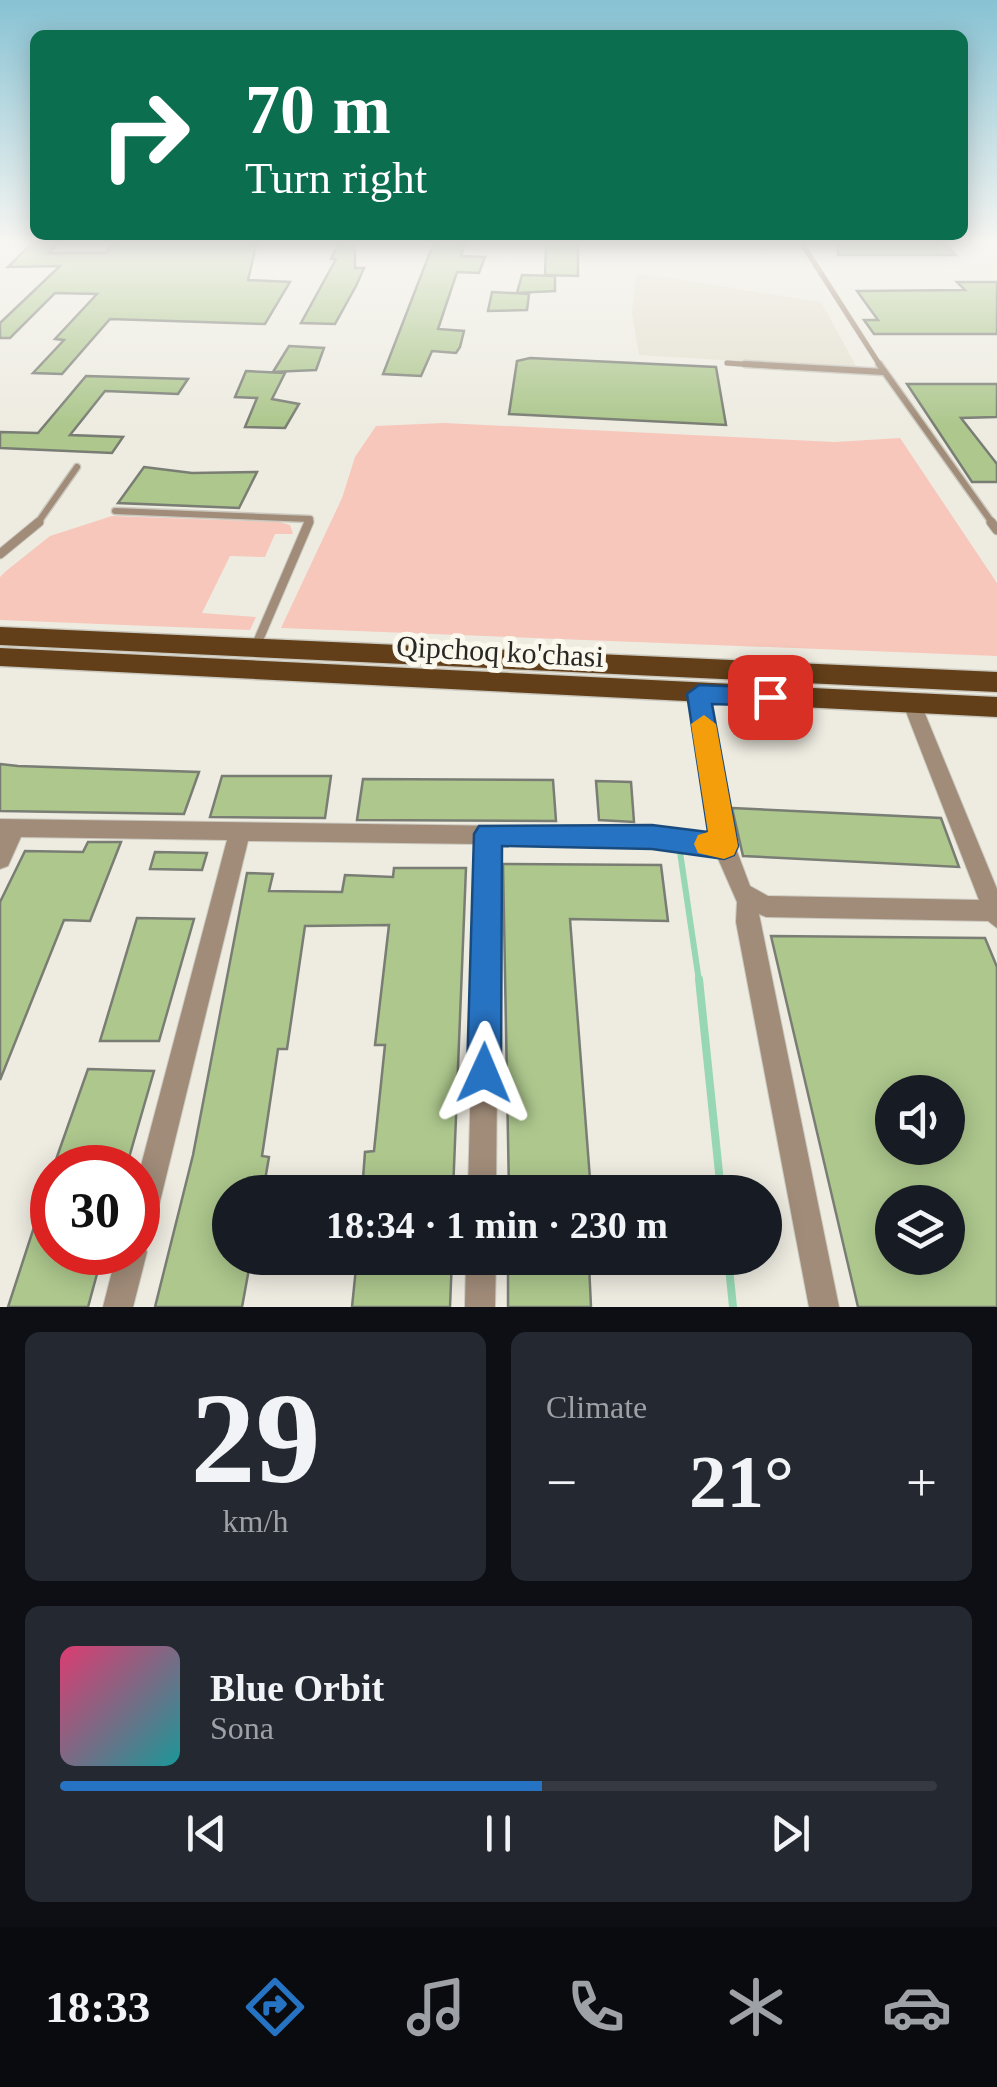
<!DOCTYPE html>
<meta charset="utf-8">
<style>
:root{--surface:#171b24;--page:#242831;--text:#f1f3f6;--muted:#9ea1a6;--line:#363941;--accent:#2773c3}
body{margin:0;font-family:Georgia,serif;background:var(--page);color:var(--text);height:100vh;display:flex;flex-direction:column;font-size:38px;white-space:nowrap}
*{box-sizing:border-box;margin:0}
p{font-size:32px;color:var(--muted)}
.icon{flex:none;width:55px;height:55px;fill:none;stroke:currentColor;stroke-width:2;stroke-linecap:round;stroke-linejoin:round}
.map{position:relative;height:1307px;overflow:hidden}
.drawer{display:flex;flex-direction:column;gap:25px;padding:25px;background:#0d0f14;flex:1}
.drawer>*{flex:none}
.hud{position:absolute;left:30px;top:30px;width:938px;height:210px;border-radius:15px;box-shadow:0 5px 25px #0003;background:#0b6e4f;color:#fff;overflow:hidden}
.buttons{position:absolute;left:875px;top:1075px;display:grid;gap:20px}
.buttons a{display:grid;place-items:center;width:90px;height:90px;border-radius:50%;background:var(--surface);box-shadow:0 5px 25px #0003;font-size:50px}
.speed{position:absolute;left:30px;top:1145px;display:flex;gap:20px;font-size:50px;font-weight:700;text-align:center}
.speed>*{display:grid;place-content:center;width:130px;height:130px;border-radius:50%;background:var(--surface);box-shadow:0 5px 25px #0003;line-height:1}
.speed .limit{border:15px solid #d22;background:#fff;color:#111}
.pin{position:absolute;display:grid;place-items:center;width:85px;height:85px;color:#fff;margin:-42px;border-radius:20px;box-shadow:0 5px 15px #0006}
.me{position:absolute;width:110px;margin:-55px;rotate:1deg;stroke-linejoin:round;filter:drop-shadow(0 0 8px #0008)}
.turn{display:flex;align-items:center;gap:35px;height:210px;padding:0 50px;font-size:45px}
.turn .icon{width:130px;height:130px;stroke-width:2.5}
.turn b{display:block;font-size:70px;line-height:85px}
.big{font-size:75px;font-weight:800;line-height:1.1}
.drawer .tile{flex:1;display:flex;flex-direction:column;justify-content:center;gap:15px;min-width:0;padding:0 35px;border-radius:15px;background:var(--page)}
.drawer .dial{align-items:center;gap:0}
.dial b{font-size:130px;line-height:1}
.song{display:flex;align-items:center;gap:30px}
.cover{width:120px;height:120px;border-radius:15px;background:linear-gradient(135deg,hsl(340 70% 55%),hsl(180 70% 35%))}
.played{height:10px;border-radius:5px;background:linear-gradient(90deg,var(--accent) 55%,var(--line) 55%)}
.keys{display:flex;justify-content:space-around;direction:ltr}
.heat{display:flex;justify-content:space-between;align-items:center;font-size:55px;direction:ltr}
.drawer .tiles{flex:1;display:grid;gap:25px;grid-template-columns:1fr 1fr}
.tile:last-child{grid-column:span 2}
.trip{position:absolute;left:212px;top:1175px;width:570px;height:100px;border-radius:50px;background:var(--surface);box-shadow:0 5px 25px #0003;font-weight:800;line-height:100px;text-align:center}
.tab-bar{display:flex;height:160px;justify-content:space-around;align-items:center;background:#090b0e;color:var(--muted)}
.tab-bar .icon{width:70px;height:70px}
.tab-bar .current{color:var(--accent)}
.tab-bar b{font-size:45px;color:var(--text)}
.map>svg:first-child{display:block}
</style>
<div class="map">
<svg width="997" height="1307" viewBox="0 0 997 1307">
<rect width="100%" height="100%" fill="#eeece1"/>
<polygon fill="#e4e0cf" points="636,273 821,302 857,368 639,355 632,313"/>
<g fill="#f7c7bb">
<polygon points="444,423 835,442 900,438 997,583 997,656 281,628 342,498 355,457 376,426"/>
<polygon points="112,516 279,522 290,525 293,534 275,534 265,557 230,556 202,613 256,617 250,630 0,620 0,577 6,571 50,536"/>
</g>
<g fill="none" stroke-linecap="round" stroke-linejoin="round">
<polyline stroke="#97d7b3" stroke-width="6" points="680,852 699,981"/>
<g stroke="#97d7b3" stroke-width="8">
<polyline points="699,979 721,1192"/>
<polyline points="728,1258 733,1307"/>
</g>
</g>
<g fill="#adc78d" stroke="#797d74" stroke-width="2.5" fill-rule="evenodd">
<polygon points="33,242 60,242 49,253 106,253 115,242 257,242 248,280 290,282 265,324 110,319 62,374 33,373 64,340 55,339 97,294 55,293 10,338 0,338 0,323 60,266 8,267"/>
<polygon points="339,242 355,242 355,268 364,268 356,286 335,324 301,323 336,259 331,259"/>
<polygon points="434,242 465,242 461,256 485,257 479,273 457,272 438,329 464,331 460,347 456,353 432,351 421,376 383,374"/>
<polygon points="546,242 578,242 578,276 545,275"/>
<polygon points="838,242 943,242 956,255 838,255"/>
<polygon points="522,275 555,276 555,291 517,293"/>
<polygon points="957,282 997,282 997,334 874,334 864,320 878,320 857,291 965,290"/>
<polygon points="492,292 529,294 527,310 488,311"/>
<polygon points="289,346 324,348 316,370 273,372"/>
<polygon points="530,358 716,367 726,425 509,414 517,361"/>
<polygon points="246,371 285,373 272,399 299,404 285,428 245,427 257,398 235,397"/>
<polygon points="86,376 188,379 178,394 105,391 70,435 123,437 112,453 0,448 0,432 38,433"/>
<polygon points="907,384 997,384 997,417 961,418 997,464 997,482 972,482"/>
<polygon points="144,467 192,473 257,472 239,508 118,503"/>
<polygon points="0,764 18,766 199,772 184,814 0,811"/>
<polygon points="222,776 331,776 325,818 210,817"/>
<polygon points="363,779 553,780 556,821 357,820"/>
<polygon points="596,781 631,782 634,822 599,820"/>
<polygon points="732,808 941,818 959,867 743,856"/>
<polygon points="88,842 121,842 90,921 64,920 0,1080 0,902 25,851 83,852"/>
<polygon points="155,852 207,853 202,870 150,869"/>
<polygon points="503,864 661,865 668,921 570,919 591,1192 509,1192"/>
<polygon points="394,868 466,868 453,1192 362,1192 365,1152 374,1151 385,1045 375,1045 389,925 305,926 287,1049 278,1049 262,1156 269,1157 263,1192 230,1192 230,1258 251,1258 242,1307 155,1307 193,1155 247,873 273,874 269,891 342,892 345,875 393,877"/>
<polygon points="137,918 194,919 159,1041 100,1041"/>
<path d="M771,936L985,938L997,967V1307H858ZM892,1092H948V1148H892ZM892,1202H948V1258H892Z"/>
<polygon points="88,1069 154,1071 126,1168 53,1168"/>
<polygon points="50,1178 52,1252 103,1252 88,1307 8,1307"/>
<polygon points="357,1258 452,1258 450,1307 352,1307"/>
<polygon points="508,1262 589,1264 591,1307 508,1307"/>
</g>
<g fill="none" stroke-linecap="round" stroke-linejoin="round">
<g stroke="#cbc9bf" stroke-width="6">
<g id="lane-far2">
<polyline points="801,242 881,367"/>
<polyline points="727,363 789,367"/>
</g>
</g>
<g stroke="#cbc9bf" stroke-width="9">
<g id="lane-far1">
<polyline points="745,364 884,372"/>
<polyline points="879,364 993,524"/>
<polyline points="115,511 310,519 308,524"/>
<polyline points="37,524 77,467"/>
</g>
</g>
<g stroke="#cbc9bf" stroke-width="11">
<g id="lane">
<polyline points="991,522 997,530"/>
<polyline points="0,554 39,522"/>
<polyline points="255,648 309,522"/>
</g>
</g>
<g stroke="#cbc9bf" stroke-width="2">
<g id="street">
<polygon points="699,687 705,689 708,694 735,846 750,886 768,896 979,900 903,704 905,699 919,699 921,704 997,889 997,928 988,921 766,917 759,914 839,1307 809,1307 736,922 737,902 716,854 652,846 499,844 496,1192 468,1192 477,844 248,841 153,1230 148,1240 143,1243 147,1252 133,1307 103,1307 117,1252 138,1252 138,1177 227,840 21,837 8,866 0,869 0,819 652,828 712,835 690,694 693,689"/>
<polygon points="466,1258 496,1258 495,1307 465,1307"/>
</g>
</g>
<g stroke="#cbc9bf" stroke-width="3">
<g id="primary">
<polygon points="0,627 997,672 997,692 0,645"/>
<polygon points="0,648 997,697 997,717 0,666"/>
</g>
</g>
<use href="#lane-far2" stroke="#a18c79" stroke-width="5"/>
<use href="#lane-far1" stroke="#a18c79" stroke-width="6"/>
<use href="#lane" stroke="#a18c79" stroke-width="9"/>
<use href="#street" fill="#a18c79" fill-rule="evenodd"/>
<use href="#primary" fill="#623f19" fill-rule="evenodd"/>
</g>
<linearGradient id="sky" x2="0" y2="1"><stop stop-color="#87c2d3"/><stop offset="0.57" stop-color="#f7f6f2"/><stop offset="1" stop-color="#f7f6f2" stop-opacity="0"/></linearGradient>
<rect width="997" height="425" fill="url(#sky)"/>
<polygon fill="#2773c3" stroke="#194b7f" stroke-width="2.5" points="699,685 770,688 782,697 770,706 712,704 738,846 734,855 724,859 652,849 502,846 501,1073 496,1085 484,1090 472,1085 467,1073 474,834 479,826 652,825 708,832 687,694"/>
<polygon fill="#f59e0b" points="704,715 716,724 738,846 734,855 724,859 698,853 694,844 698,835 708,832 691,724"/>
<g text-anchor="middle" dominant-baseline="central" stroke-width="10" stroke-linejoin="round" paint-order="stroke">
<g font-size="30" fill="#292824" stroke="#fbf9ee">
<text transform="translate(500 651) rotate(3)">Qipchoq ko'chasi</text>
</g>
</g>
</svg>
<div class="buttons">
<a><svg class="icon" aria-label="sound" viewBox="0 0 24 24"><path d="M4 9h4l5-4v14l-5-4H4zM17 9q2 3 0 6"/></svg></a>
<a><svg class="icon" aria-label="layers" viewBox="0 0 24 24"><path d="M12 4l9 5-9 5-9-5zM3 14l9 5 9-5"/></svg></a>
</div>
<div class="speed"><div class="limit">30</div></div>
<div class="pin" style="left:770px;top:697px;background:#d93025"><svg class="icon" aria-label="arrive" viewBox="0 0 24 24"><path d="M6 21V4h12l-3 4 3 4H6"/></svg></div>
<svg class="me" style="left:484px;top:1073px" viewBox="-20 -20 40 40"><path d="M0-17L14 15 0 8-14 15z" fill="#2773c3" stroke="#fff" stroke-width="4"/></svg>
<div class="trip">18:34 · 1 min · 230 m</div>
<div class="hud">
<div class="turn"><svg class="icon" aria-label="right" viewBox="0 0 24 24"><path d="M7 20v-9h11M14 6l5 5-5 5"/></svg><div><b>70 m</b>Turn right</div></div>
</div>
</div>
<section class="drawer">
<div class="tiles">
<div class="tile dial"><b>29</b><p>km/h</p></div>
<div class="tile"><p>Climate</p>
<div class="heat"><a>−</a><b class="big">21°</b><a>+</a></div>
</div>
<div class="tile">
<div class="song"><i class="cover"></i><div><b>Blue Orbit</b><p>Sona</p></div></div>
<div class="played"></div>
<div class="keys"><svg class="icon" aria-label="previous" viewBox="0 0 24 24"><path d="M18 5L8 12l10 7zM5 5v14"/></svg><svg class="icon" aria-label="pause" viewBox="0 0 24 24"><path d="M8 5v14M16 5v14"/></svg><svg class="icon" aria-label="next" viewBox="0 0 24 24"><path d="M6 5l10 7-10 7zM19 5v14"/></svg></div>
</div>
</div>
</section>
<nav class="tab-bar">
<b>18:33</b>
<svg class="icon current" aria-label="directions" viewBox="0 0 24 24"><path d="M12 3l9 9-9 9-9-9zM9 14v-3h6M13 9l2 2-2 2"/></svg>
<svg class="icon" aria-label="music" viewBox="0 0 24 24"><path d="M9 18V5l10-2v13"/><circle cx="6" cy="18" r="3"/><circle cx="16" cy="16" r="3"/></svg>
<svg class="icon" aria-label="phone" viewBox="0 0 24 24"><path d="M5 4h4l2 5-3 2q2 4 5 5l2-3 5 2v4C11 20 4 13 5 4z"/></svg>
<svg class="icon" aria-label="climate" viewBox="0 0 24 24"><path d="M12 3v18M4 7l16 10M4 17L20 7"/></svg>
<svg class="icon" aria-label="car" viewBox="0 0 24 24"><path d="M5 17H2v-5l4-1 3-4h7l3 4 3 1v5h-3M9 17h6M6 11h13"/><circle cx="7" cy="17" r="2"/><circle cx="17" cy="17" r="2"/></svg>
</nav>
